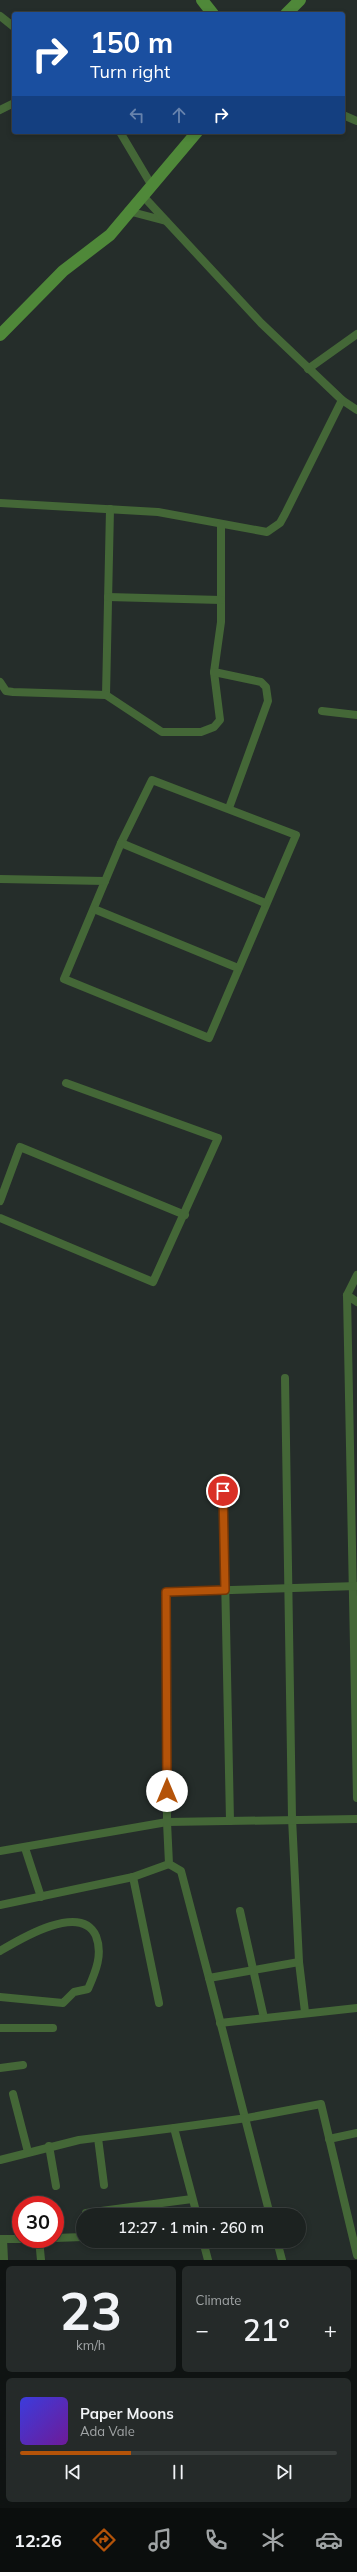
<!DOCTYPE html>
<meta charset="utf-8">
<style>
:root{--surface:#1c2220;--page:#252a29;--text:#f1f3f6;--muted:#a0a4a5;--line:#3a3f3e;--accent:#b45309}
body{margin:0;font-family:Mulish,sans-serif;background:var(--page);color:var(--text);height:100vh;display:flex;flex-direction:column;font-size:15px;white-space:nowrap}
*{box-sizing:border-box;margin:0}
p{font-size:13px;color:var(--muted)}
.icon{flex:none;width:22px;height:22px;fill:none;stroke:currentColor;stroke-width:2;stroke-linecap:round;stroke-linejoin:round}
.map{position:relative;height:2260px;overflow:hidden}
.drawer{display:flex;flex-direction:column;gap:6px;padding:6px;background:#0f1312;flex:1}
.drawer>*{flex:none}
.top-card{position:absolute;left:12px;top:12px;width:333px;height:122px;border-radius:4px;box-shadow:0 2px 6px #0003,0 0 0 1px var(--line);background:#1a4fa0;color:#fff;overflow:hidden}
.speed{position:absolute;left:12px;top:2196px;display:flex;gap:8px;font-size:20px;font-weight:700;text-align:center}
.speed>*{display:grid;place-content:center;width:52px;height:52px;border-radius:50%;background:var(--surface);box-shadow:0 2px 6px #0003,0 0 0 1px var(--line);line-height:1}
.speed .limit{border:6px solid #d22;background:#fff;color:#111}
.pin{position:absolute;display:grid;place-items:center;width:34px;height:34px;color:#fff;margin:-17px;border:2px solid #fff;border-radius:50%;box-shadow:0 1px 4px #0007}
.me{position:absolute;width:44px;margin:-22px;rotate:0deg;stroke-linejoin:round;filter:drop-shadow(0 0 3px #0008)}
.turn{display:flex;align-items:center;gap:14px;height:84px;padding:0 12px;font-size:18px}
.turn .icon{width:52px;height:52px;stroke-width:2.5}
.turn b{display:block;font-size:28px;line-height:34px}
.lanes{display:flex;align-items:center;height:38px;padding:0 12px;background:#0003;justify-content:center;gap:20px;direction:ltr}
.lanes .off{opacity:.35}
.big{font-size:30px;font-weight:600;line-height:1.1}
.drawer .tile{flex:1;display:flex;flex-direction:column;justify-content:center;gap:6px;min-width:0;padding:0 14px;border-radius:6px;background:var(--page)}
.drawer .dial{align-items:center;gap:0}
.dial b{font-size:52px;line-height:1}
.song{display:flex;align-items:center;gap:12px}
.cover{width:48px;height:48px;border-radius:6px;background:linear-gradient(135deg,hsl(240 70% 55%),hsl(280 70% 35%))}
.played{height:4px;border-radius:2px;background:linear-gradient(90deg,var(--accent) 35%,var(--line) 35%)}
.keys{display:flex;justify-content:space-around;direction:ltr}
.heat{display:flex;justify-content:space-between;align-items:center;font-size:22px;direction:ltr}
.drawer .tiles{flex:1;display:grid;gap:6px;grid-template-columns:1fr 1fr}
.tile:last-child{grid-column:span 2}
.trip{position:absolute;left:76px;top:2208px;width:230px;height:40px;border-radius:20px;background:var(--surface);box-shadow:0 2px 6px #0003,0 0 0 1px var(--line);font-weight:600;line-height:40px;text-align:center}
.tab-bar{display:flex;height:64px;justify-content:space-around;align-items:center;background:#0b0e0d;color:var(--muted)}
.tab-bar .icon{width:28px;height:28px}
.tab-bar .on{color:var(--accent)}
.tab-bar b{font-size:18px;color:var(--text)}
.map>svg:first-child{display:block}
</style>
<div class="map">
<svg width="357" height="2260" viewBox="0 0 357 2260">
<rect width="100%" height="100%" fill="#252d2a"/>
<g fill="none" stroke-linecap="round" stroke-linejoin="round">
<g stroke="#446737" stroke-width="8">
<polyline points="0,16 14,27"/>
<polyline points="0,110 14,103"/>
<polyline points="343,115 357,121"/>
<polyline points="120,132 152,186"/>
<polyline points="128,211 166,221"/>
<polyline points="308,369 357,334"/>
<polyline points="342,400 357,410"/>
<polyline points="0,503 158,512 267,532 280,523 285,514 342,400 261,323 143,196"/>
<polyline points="110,509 106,695 162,732 201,732 214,727 220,720 214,672 221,622 221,524"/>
<polyline points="108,597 221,600"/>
<polyline points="214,672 261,682 266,687 268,701 229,808"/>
<polyline points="0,682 6,691 13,692 106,695"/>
<polyline points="322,711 357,715"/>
<polygon points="152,780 296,835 209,1038 64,979 121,843"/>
<polyline points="121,843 265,903"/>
<polyline points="0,879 105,881"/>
<polyline points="94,909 238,968"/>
<polyline points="0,1201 20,1147 185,1215"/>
<polyline points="0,1218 153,1282 218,1138 66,1083"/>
<polyline points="347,1295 357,1275"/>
<polyline points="357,1302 347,1295 357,1798"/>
<polyline points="285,1378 292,1818 299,1962 305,2012"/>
<polyline points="223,1477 230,1821"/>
<polyline points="25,1848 41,1897"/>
<polyline points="0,1851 167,1822 357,1819"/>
<polyline points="133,1877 159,2003"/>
<polyline points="0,1905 133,1877 169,1864"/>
<polyline points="240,1911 264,2018"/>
<path d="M0,1951C20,1939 81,1902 96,1936C103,1954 96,1971 88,1989L74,1992L63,2003L0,1997"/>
<polyline points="299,1962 209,1978 181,1871 169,1864 167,1822 166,1592 357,1586"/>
<polyline points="209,1978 270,2215"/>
<polyline points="220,2023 357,2008"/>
<polyline points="0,2028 53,2028"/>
<polyline points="0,2068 23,2065"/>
<polyline points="13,2094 28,2152"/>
<polyline points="98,2138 104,2185"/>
<polyline points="329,2139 357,2133"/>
<polyline points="49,2146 56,2186"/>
<polyline points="0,2160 79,2140 174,2128"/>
<polyline points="86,2213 192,2199"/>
<polyline points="197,2215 174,2128 247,2118 321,2104 357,2255"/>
<polyline points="55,2238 83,2237"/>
<polyline points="0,2239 21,2239"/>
<polyline points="3,2239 4,2260"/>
<polyline points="39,2239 41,2260"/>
<polyline points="203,2241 208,2260"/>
<polyline points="277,2241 282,2260"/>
</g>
<g stroke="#4f8839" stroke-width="12">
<polyline points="202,0 213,14"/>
<polyline points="286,14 300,0"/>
<polyline points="0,335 63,271 110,235 197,132"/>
</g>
</g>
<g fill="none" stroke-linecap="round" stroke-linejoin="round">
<g stroke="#753606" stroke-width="10">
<polyline id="route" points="167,1791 166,1592 225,1590 223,1491"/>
</g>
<use href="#route" stroke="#b45309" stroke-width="7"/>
</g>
</svg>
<div class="speed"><div class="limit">30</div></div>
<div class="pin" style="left:223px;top:1491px;background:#d93025"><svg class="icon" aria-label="arrive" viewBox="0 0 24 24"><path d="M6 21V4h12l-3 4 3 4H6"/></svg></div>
<svg class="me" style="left:167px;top:1791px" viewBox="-20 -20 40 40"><circle r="19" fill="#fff"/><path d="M0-13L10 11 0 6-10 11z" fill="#b45309"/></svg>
<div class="trip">12:27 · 1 min · 260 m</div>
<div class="top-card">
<div class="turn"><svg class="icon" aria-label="right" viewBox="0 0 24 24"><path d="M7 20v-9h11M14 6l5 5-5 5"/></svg><div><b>150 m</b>Turn right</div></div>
<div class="lanes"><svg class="icon off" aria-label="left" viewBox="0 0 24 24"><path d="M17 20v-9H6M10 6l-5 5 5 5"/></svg><svg class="icon off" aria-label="ahead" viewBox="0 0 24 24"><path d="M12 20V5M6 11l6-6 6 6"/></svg><svg class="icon" aria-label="right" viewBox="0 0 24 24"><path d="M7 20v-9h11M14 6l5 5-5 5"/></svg></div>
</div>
</div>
<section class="drawer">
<div class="tiles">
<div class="tile dial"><b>23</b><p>km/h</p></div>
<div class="tile"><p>Climate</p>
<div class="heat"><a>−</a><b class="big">21°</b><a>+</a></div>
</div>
<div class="tile">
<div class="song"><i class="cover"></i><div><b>Paper Moons</b><p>Ada Vale</p></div></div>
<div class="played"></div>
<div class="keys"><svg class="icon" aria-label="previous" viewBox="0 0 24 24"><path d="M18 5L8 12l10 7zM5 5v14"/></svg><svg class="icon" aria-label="pause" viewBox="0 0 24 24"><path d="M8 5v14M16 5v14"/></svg><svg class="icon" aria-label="next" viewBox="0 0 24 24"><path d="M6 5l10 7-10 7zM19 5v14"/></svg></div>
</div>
</div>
</section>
<nav class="tab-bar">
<b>12:26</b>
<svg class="icon on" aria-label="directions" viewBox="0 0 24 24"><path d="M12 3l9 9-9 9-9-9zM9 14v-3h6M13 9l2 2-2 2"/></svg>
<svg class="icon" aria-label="music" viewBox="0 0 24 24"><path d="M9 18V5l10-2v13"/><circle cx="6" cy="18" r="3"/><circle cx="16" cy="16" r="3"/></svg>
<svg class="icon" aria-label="phone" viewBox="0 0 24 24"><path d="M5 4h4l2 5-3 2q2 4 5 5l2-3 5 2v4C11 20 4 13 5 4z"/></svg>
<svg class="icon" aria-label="climate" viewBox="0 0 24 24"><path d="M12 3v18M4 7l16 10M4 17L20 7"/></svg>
<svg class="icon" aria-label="car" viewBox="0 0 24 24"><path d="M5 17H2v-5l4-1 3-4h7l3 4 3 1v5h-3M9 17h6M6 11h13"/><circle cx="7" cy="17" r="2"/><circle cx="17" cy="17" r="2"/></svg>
</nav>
